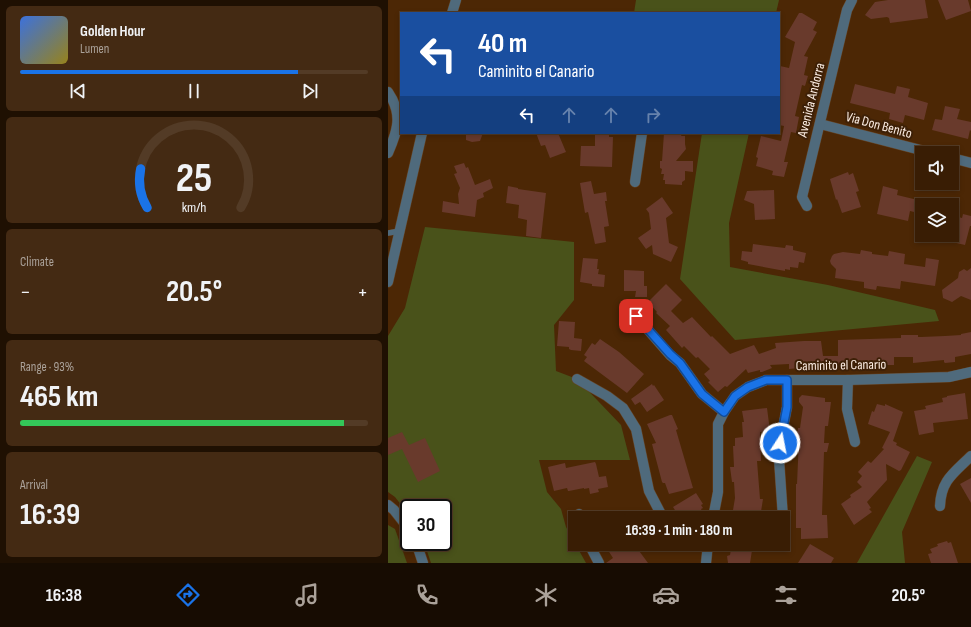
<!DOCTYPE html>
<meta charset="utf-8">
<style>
:root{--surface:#391d04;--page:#442a13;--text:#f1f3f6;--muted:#aba29a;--line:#533b26;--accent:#1a73e8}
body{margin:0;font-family:"Sofia Sans Condensed",sans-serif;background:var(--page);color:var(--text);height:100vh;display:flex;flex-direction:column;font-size:15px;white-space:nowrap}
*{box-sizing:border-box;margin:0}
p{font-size:13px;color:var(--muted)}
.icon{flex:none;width:22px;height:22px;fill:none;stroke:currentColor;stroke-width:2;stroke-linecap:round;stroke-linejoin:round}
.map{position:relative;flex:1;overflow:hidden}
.details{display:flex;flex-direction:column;gap:6px;padding:6px;background:#1f1002;width:388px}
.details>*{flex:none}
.guide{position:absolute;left:12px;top:12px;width:380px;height:122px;border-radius:0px;box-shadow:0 2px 6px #0003,0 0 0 1px var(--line);background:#1a4fa0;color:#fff;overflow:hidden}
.tools{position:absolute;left:527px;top:146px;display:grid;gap:8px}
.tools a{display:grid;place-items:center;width:44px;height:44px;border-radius:0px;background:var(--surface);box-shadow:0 2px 6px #0003,0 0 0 1px var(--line);font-size:20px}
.speed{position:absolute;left:12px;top:499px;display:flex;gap:8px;font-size:20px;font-weight:700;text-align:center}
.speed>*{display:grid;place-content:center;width:52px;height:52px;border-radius:50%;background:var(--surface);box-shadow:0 2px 6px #0003,0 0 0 1px var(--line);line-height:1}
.speed .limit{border:2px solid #111;border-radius:6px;background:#fff;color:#111}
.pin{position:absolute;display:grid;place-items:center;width:34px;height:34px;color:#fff;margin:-17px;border-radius:8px;box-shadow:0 2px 6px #0006}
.me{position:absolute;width:44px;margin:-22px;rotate:11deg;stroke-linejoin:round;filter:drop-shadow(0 0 3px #0008)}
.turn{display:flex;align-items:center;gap:14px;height:84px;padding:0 12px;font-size:18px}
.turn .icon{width:52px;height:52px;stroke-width:2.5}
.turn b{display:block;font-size:28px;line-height:34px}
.lanes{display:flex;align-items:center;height:38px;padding:0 12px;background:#0003;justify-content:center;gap:20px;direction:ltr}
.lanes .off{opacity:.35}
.big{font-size:30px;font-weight:700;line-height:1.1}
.details .tile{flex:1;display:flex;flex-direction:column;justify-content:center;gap:6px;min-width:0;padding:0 14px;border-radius:6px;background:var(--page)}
.details .dial{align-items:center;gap:0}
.dial svg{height:104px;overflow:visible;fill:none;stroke:var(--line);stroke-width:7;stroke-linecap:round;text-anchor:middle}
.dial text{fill:var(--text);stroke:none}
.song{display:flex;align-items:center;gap:12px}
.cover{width:48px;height:48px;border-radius:6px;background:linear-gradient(135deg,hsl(220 70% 55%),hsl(50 70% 35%))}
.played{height:4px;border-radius:2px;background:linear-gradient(90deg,var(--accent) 80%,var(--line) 80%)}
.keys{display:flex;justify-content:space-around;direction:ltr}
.heat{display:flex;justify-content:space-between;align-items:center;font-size:22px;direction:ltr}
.charge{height:6px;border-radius:3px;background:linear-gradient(90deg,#34c759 93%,var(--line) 0)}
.trip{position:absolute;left:180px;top:511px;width:222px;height:40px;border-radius:0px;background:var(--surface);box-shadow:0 2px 6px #0003,0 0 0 1px var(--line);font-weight:700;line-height:40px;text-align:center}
.tab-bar{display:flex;height:64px;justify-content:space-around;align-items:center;background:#170c02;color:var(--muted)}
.tab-bar .icon{width:28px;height:28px}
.tab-bar .on{color:var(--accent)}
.tab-bar b{font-size:18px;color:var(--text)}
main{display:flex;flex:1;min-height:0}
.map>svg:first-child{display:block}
</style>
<main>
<section class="details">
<div class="tile">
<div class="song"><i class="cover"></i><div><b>Golden Hour</b><p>Lumen</p></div></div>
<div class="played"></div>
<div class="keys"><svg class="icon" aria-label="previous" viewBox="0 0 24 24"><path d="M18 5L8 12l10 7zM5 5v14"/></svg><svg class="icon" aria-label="pause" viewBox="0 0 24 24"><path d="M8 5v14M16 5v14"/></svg><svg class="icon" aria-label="next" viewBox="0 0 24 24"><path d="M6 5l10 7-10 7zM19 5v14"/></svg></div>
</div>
<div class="tile dial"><svg viewBox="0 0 100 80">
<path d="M14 69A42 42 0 1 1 86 69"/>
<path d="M14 69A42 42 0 0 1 9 39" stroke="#1a73e8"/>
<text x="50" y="56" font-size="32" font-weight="700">25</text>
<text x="50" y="72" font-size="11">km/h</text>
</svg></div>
<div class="tile"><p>Climate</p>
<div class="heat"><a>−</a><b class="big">20.5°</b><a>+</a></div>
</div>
<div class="tile"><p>Range · 93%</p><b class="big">465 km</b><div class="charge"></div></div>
<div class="tile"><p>Arrival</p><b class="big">16:39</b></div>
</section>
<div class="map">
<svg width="583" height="563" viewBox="0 0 583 563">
<rect width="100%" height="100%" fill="#4c2705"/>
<g fill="#49521a">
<polygon points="248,0 391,0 388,13 246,13"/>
<polygon points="314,133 361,133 341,223 342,267 440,285 547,310 551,321 347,340 292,279"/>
<polygon points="37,227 186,242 186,300 166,325 168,371 189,379 233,425 242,460 151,460 159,492 173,509 178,527 198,563 43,563 36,542 55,542 55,508 21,508 21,515 7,497 0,492 0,336 17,308"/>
<polygon points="529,456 544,462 514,532 517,563 469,563"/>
<polygon points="0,525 7,529 19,563 0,563"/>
</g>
<g fill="#693a2c">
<polygon points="500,0 537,0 540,18 502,23 501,18 499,17 483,19 477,15 487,2"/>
<polygon points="550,0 580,0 583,11 558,20"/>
<polygon points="411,13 414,13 429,22 425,30 429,32 416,56 420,57 416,75 420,76 417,86 414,85 407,116 411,117 408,133 403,132 396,162 400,162 396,177 384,175 385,171 368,166 370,158 368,157 373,136 393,141 396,126 391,125 391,72 392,66 401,68 407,42 397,37"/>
<polygon points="467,84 507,94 509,86 522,89 520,97 540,103 536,120 517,115 515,123 501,119 502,113 462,103"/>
<polygon points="557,106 572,109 569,119 583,122 583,131 582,130 580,139 544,130 547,119 554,120"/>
<polygon points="78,133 95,133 92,141 84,142 78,140"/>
<polygon points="148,133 170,133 178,152 162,158 157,145 153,146"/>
<polygon points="207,133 221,133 221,137 225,137 224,167 192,166 193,146 207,146"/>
<polygon points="276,133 294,134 293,136 297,136 297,144 298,149 288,161 305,161 305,172 297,171 297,180 294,182 294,185 277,184 277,180 275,180 276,174 273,174 274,169 272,168 272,161 274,161"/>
<polygon points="76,163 78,168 80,167 87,185 102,179 105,188 95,193 96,197 89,200 87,217 54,212 55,201 71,204 70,194 72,188 66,174 69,173 66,166"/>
<polygon points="460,172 461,175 465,173 471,191 468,192 473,207 454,213 449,199 448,200 442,179"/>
<polygon points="203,181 206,194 218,192 219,201 217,201 221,226 216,227 218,242 207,244 200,212 197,213 192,183"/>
<polygon points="120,186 130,188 130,189 158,193 153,238 138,236 139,220 130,218 131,205 118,203"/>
<polygon points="495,186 510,190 509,195 534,201 534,214 522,211 520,221 489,214"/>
<polygon points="386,190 387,219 367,220 366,204 356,200 359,191"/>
<polygon points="274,197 285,213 278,218 281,243 290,247 283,262 265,254 264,245 258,249 250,238 263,229 261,213 258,209"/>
<polygon points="575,214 583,216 583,226 582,226 577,245 564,242 566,232 564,232 564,215 574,218"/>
<polygon points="365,244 397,248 398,245 405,246 405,250 418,253 416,263 411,262 410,268 402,267 402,270 397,269 397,271 360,264 360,262 353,260 354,251 364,252"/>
<polygon points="473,250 484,252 484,254 500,256 501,251 517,254 516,264 537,267 538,258 551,260 547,286 513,281 512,289 489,286 488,290 476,288 476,282 447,278 448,269 443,264 442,261 444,256 446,254 455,252 472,254"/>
<polygon points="195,258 210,259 209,269 211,269 210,274 217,275 216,287 204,286 204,284 192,282"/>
<polygon points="583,268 583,300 573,296 564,302 555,298 554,290 570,278 571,272 576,269 579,271"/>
<polygon points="236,270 256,271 256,286 259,286 259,297 247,297 248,291 236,291"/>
<polygon points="278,284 294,300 283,311 295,323 304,317 323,337 324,336 342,354 366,345 371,354 388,348 387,343 416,341 433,341 435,356 450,356 450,340 513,338 513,335 530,335 530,337 533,337 557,336 573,335 573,334 583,332 583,354 567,357 567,362 557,363 556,362 556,360 525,363 525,357 506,357 506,365 465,365 465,368 430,368 430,365 412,365 412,368 401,369 401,364 382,365 384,368 374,372 372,372 372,370 360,373 358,369 339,387 337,386 330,392 320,382 322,381 316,374 322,369 310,357 308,358 296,346 294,348 278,330 282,326 268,313 269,312 260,302"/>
<polygon points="171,321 187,322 186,338 194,339 193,351 183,350 181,349 181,347 169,346"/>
<polygon points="212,339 231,352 256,374 239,393 196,361 199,357 196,355 204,343 207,345"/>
<polygon points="264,384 265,386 266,385 276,400 259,412 252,402 247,405 243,399"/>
<polygon points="577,393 580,419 545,423 546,432 531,435 526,411 538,409 537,406 555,402 554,398 559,397 559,396"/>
<polygon points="414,395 437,398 437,402 443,402 440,426 437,426 436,443 441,443 439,452 436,452 434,515 439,515 440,538 413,539 413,528 408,528 408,484 409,484 411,438 409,437 410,428 412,428 415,407 411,402 411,398"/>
<polygon points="489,404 497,406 497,404 515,412 505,441 509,443 508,445 522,452 513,470 511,471 498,464 499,480 479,502 483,508 481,509 484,512 466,525 453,504 463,497 462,495 474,487 469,482 474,476 470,472 480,461 483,463 496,449 494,448 502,432 480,424 484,411 486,412"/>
<polygon points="379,408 382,431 372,432 373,461 369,461 372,499 375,499 372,518 356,518 344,516 347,498 346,482 344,482 342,467 346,467 345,446 347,446 347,438 355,437 354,422 356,422 354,411"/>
<polygon points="282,415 284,415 290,429 288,430 305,488 281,494 277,483 275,483 274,482 264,444 268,443 259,424"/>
<polygon points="14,432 21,445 37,438 52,471 30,482 14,449 0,455 0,438"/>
<polygon points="207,462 208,464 211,477 218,476 220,487 210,489 211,492 202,494 201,488 196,489 196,488 181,491 180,491 179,488 166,491 160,467 177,463 178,468"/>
<polygon points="583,478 583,503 572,484"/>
<polygon points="308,493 315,504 313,505 315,508 313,509 315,513 308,518 292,518 285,507"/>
<polygon points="559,541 560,543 563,542 570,563 543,563 540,554 544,553 542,549 550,546 549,544"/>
<polygon points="216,544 246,544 260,563 218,563 225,558"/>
<polygon points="344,544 365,544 362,563 340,563 339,556 342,555"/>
<polygon points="422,544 446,558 443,563 410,563"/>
</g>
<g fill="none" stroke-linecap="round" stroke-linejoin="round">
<g stroke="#654324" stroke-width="6">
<polyline id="service" points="0,233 12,231"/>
</g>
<g stroke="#654324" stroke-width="11">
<g id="minor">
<path d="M0,92C15,114 10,130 0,153"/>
<polyline points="432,124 544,153"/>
<polyline points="564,158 583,163"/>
<polyline points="247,182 254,133"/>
<polyline points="419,206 414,197 459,10 464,0"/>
<polyline points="248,316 282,355 292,363 314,394 336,412"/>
<polyline points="189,379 219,396 235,408 248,429 261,491 275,518"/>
<polyline points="460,380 459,409 467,442"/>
<polyline points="0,505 6,510 21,529"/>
<path d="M552,506C553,480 566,473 583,456"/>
<polyline points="191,514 192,518"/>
<polyline points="325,518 330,492 330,424 336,412 347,396 360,387 378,380 460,380 561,377 583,372"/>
<polyline points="395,518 391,459 392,443 399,407 399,380"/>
<polyline points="395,519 396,540"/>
<polyline points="28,542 35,563"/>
<polyline points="201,544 211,563"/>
<polyline points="318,563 320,544"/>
</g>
</g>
<g stroke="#654324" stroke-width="11">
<g id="tertiary">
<polyline points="64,13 68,0"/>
<polyline points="0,282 34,133"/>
</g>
</g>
<use href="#service" stroke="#4f6a7c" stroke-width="5.5"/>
<use href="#minor" stroke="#4f6a7c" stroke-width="10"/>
<use href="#tertiary" stroke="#4f6a7c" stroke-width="10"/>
</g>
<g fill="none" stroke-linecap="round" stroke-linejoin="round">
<g stroke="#114b97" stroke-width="10">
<polyline id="route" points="248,316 282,354 292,363 314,394 336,412 347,396 360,387 378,380 399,380 399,407 392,443"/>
</g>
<use href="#route" stroke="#1a73e8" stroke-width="7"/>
</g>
<g text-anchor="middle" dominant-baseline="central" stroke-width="4" stroke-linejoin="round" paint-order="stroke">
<g font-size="14" fill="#fcede3" stroke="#3d2007">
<text transform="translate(423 100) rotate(-76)">Avenida Andorra</text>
<text transform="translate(491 125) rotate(15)">Via Don Benito</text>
<text transform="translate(453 365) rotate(-1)">Caminito el Canario</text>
</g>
</g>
</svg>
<div class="tools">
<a><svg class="icon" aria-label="sound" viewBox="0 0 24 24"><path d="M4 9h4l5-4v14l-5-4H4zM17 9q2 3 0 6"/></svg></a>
<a><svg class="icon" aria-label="layers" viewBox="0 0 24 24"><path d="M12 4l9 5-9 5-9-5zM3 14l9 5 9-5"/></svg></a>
</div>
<div class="speed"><div class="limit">30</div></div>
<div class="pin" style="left:248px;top:316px;background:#d93025"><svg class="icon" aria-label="arrive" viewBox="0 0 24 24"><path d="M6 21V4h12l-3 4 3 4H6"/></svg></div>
<svg class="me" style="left:392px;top:443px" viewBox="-20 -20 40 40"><circle r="17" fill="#1a73e8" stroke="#fff" stroke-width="3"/><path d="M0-11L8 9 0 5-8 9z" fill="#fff"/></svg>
<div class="trip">16:39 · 1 min · 180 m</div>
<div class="guide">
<div class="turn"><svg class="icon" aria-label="left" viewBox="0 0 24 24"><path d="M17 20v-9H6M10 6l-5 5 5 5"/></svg><div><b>40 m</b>Caminito el Canario</div></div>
<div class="lanes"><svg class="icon" aria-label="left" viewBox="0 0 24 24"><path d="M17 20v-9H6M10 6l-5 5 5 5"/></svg><svg class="icon off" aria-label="ahead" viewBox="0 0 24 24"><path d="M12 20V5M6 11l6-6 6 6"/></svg><svg class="icon off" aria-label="ahead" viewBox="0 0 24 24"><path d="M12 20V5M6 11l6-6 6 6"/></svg><svg class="icon off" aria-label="right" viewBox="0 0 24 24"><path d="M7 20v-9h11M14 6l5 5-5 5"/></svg></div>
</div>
</div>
</main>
<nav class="tab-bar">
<b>16:38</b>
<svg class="icon on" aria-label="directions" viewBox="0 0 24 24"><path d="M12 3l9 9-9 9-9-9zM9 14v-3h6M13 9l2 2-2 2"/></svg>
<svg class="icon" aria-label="music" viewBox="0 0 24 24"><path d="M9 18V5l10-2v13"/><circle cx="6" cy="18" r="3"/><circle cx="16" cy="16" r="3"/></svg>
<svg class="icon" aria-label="phone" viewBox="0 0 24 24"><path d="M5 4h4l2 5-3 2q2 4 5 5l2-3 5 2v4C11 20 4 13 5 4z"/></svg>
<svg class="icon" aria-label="climate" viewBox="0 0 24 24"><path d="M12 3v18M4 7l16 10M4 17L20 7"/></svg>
<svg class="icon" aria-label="car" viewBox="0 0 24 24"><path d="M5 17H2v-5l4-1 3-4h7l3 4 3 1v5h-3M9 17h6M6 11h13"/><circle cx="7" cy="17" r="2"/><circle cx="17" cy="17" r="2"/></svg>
<svg class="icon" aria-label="filters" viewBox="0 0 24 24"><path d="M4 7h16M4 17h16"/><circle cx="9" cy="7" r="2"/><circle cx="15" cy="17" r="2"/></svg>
<b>20.5°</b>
</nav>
